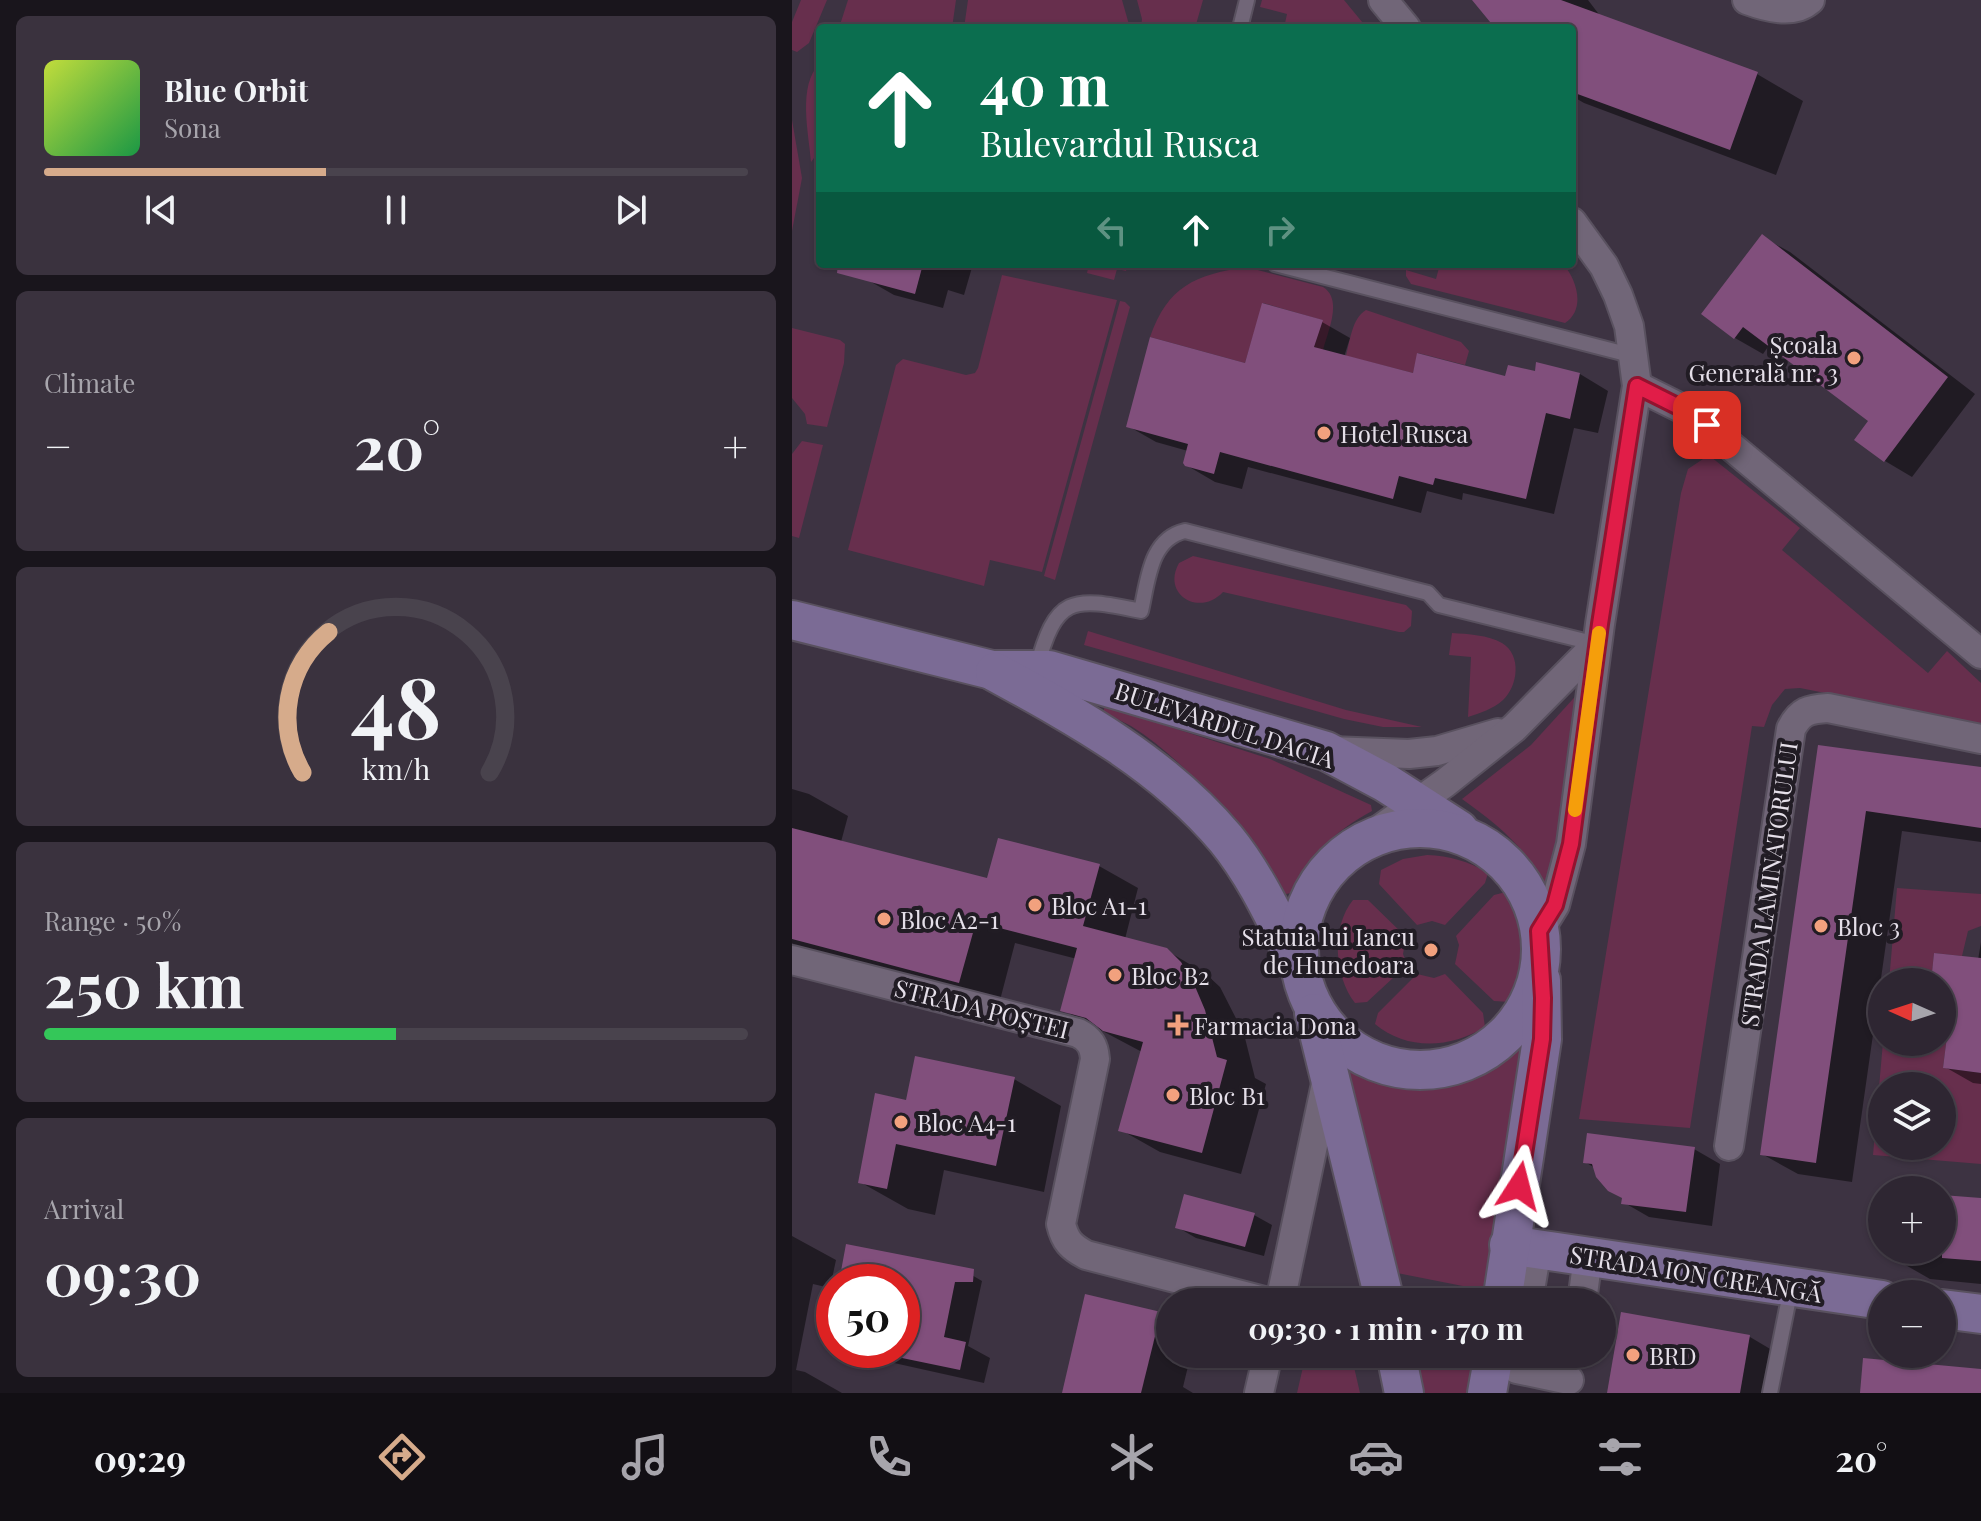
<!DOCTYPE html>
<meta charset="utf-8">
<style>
:root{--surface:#2e2632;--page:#3a323e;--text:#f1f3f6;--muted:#a7a5ac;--line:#49434d;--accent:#d6ab8b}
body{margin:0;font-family:"Playfair Display",serif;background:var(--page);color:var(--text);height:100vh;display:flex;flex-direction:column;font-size:30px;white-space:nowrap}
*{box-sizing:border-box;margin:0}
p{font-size:26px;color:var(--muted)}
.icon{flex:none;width:44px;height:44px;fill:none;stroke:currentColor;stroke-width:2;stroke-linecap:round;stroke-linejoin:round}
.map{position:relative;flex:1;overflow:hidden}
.sheet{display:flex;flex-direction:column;gap:16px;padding:16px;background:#19151c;width:792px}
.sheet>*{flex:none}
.guide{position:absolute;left:24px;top:24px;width:760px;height:244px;border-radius:8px;box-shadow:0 2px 6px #0004,0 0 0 2px var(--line);background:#0b6e4f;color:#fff;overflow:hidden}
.needle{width:52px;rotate:273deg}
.tools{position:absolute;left:1076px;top:968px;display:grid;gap:16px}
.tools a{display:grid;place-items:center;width:88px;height:88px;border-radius:50%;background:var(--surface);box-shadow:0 2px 6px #0004,0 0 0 2px var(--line);font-size:40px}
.speed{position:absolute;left:24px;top:1264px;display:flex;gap:16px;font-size:40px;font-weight:700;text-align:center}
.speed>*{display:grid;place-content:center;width:104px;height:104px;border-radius:50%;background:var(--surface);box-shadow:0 2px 6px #0004,0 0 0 2px var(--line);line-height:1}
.speed .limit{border:12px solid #d22;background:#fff;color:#111}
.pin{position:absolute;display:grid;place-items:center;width:68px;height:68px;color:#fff;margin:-34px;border-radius:16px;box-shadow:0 4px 12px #0006}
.me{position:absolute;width:88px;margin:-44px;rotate:9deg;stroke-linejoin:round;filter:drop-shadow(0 0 6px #0008)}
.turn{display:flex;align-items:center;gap:28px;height:168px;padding:0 32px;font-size:36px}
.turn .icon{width:104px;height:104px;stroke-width:2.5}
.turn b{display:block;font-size:56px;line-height:68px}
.lanes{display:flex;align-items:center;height:76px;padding:0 32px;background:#0003;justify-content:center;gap:40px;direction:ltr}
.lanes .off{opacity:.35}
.big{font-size:60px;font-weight:700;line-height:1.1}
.sheet .widget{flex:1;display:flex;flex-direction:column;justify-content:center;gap:12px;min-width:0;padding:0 28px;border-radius:12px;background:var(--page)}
.sheet .dial{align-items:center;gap:0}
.dial svg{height:208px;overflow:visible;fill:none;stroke:var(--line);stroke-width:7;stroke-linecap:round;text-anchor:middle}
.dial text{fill:var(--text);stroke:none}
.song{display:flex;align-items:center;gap:24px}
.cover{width:96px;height:96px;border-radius:12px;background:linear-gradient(135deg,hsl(70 70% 55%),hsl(140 70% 35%))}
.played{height:8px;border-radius:4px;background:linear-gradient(90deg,var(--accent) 40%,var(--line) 40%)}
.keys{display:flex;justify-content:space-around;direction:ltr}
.heat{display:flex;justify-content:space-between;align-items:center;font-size:44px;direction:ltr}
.charge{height:12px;border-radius:6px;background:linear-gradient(90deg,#34c759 50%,var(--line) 0)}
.trip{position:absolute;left:364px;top:1288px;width:460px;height:80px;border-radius:40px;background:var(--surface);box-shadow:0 2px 6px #0004,0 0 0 2px var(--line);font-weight:700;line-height:80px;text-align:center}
.menu{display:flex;height:128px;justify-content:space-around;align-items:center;background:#120f14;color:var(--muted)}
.menu .icon{width:56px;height:56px}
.menu .current{color:var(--accent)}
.menu b{font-size:36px;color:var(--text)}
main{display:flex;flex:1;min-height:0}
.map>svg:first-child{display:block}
</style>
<main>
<section class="sheet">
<div class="widget">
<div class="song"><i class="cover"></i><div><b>Blue Orbit</b><p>Sona</p></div></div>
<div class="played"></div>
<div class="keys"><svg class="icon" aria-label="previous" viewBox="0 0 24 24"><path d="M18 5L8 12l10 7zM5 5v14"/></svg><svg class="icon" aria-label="pause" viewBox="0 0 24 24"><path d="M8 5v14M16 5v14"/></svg><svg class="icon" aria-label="next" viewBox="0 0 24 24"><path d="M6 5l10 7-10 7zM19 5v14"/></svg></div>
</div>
<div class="widget"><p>Climate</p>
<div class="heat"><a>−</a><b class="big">20°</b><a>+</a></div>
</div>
<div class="widget dial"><svg viewBox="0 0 100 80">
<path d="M14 69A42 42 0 1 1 86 69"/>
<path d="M14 69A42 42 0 0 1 24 15" stroke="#d6ab8b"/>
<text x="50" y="56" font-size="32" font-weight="700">48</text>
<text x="50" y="72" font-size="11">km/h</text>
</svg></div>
<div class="widget"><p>Range · 50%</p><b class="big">250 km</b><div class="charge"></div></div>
<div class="widget"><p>Arrival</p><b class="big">09:30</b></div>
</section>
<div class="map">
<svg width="1189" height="1393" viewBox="0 0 1189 1393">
<rect width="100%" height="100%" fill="#3d3342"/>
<g fill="#672f4d" fill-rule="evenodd">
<polygon points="9,0 35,0 17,43 5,52 0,50 0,22"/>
<polygon points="56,0 164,0 160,28 47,28"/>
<polygon points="176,0 330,0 338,28 172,28"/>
<polygon points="345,0 411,0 403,28 349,28 350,19"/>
<polygon points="470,0 552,0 575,28 492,28 495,14 468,7"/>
<path d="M28,63C28,86 34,147 19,162C17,133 5,86 28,63Z"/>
<polygon points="0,120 10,178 0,231"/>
<polygon points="297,264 336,264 334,271 325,269 322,280 295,273"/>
<path d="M648,264H771C785,280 794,309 773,323L619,284L614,276V270L644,279Z"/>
<path d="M454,267L531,287C551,299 536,331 531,350L522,347L530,320L471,303L453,363L358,337C376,286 403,275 454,267Z"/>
<polygon points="210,275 325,300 250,572 198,560 192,586 56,550 104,365 111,359 174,375 183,373 186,368"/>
<polygon points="328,301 333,302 338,307 263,580 252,576"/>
<path d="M574,310L669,342L677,351L673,365L626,353L621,373L554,356C558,341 560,318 574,310Z"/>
<polygon points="0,328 48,340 53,344 52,363 35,427 15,424 13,414 0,398"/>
<polygon points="10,441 31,445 7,538 0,536 0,454"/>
<polygon points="914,457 919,457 1008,528 990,550 1136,673 1155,651 1189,683 1189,724 1008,688 993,689 980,705 972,727 960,726 898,1128 787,1119 889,493 896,469"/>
<path d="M401,556L614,605L620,611L619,626L612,632H607L431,592C408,617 369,595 387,563Z"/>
<polygon points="296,631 554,710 630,727 591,727 552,719 292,645"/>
<path d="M660,633C676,634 696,635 710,643C730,655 726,686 711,700C701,709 688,713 676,717L679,657L657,655Z"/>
<path d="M791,688L761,885H754C734,848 704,823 670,799L739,745Z"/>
<path d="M313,706L478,759L579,805L580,811C541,832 520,854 499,893L494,894C454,835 400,764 339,726C330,721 320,717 311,712Z"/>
<path d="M635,855C658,856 676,861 696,873L693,883L653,925L640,921L625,925L587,884L589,870L611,859Z"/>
<polygon points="1105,888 1189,894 1189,926 1176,931 1170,956 1142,953 1139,982 1097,982"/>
<path d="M714,892C740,925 738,967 718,1002L702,1001L663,964L667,945L664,936L702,895Z"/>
<path d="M561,900H576L614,937L611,954L615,965L575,1002L563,1003C542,976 539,927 561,900Z"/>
<path d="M625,974L642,978L653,974L691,1013L693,1027C659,1048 615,1051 583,1024L586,1013Z"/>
<path d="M1150,1012H1158L1151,1068L1189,1073V1164L1081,1155L1091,1042H1150ZM1090,1086H1150V1146H1090Z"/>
<path d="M731,1044L691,1290L605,1273L545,1046C557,1054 569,1065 581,1071C620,1089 671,1086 708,1064C716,1059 724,1050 731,1044Z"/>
<polygon points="514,1354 559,1354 568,1393 505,1393"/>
<polygon points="623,1354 682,1354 677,1393 630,1393"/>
</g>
<g fill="#0007">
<polygon points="683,0 796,0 809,17 965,74 1011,101 984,175 792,103 780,96 780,28 706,28"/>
<polygon points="970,237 998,252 1183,394 1120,477 1093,461 1078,421 978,344 971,354 943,338 911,313"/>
<polygon points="74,264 181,264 172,295 156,290 151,308 102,295 74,279"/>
<polygon points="530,322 558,338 552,357 622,376 715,378 744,373 788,374 816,391 806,433 782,428 762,514 671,493 670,500 635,491 629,513 456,467 450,489 423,482 394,465 396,451 364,442 336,426 455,365"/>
<polygon points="1028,747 1189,768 1189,842 1110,831 1060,1182 1006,1174 970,1154"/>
<polygon points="0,789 17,794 56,816 49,842 197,880 307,866 346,888 333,939 374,950 414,974 428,987 452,1034 463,1078 474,1084 449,1174 368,1152 329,1130 350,1052 271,1010 285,959 223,943 207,1004 21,955 0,943"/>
<polygon points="1189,942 1189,1084 1181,1083 1153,1067 1159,1021 1150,1016 1150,982 1141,982 1186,960"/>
<polygon points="222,1079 269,1106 252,1192 152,1170 143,1215 116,1209 68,1182 115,1102"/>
<polygon points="902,1149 928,1164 920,1226 857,1217 831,1202 832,1198 803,1168 793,1162"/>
<polygon points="1150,1197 1189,1200 1189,1284 1138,1279 1089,1251 1090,1235 1090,1250 1150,1250"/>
<polygon points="462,1215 480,1225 472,1256 404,1238 385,1227"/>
<polygon points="0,1236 44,1260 38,1288 21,1284 4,1370 13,1372 50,1393 0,1393"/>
<polygon points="166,1267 190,1281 176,1346 198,1358 192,1383 66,1355 57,1350 110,1350 110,1282 49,1282"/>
<polygon points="368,1313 378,1319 378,1354 399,1354 391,1387 401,1393 272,1393"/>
<polygon points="958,1337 990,1356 984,1393 821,1393"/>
</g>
<g fill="#814f7c">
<polygon points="680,0 769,0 966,72 938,150 780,92 780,28 703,28"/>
<polygon points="970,234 1156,377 1092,462 1062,440 1076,421 951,327 942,339 909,314"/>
<polygon points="46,264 131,264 123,294 45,273"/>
<polygon points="470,303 531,320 522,347 621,373 625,353 713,376 716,365 743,371 744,362 788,373 778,419 754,413 734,499 643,478 641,485 607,476 601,499 428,452 422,474 393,466 391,463 396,444 334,427 358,337 453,363"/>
<polygon points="1026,745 1189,767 1189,828 1074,811 1024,1163 968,1155"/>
<polygon points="0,828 195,878 206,838 308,864 291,926 375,948 389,962 402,984 413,1010 425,1057 435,1060 410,1153 326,1131 351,1042 311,1031 294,1018 268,1011 285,948 184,922 167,983 0,939"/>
<polygon points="1142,953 1189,958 1189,1073 1151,1068 1158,1012 1150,1012 1150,982 1139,982"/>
<polygon points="123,1056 223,1077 204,1166 104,1144 95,1189 66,1183 83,1093 114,1100"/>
<polygon points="795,1133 903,1147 894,1212 829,1204 830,1198 816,1191 804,1177 800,1164 791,1163"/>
<polygon points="392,1194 463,1213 453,1247 383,1228"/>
<polygon points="1150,1195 1189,1198 1189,1261 1150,1258"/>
<polygon points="54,1244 182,1269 181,1282 163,1282 152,1337 174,1342 168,1370 110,1358 110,1282 47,1282"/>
<polygon points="293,1294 369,1312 349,1393 270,1393"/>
<polygon points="829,1312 958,1335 948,1393 815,1393"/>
<polygon points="1071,1358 1189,1369 1189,1393 1068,1393"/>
</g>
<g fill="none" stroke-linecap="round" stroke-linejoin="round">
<g stroke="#59515f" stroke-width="18">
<g id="lane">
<polyline points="448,28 455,0"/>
<polyline points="483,264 842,356"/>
<path d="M244,670C264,596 278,596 349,611C356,580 358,539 393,531L636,593L647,605L805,644"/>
<polyline points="978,1393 999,1288"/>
</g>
</g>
<g stroke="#59515f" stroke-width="32">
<g id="street">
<polyline points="591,0 614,28"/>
<path d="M955,0C974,7 1001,15 1018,0"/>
<polyline points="845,386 899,413 1189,654"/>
<polyline points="539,751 617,754 645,751 706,733"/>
<polyline points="570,842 653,783 722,728 805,644"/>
<polyline points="747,931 763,905 779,844 808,624 845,386 837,326 826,295 812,266 780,222"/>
<path d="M0,960L286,1033C298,1039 302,1046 303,1059L269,1224C273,1241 279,1247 294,1255L476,1302"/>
<path d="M937,1146L999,729C1008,711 1017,709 1036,708L1189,739"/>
<polyline points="488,1302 535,1079"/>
<polyline points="736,1302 745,1249"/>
<polyline points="790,1302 796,1256"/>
<polyline points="725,1369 777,1380"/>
<polyline points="467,1393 476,1354"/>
</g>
</g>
<g stroke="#59515f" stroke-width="42">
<g id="secondary">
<polyline points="0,620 200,670 257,670 534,751 594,783 667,830"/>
<path d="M203,672C287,718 371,764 434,839C465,877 485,923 507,966"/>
<circle cx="628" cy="949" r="121"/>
<polyline points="522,1013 593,1302"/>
<polyline points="717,1245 1090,1300"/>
<polyline points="710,1302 750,1039 749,980"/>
<polyline points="1150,1309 1189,1314"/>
<polyline points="604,1354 612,1393"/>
<polyline points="695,1393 702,1354"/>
</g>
</g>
<use href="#lane" stroke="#716678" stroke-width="14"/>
<use href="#street" stroke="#716678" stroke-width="28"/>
<use href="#secondary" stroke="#7b6b95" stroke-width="38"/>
</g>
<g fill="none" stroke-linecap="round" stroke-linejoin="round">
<g stroke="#92132f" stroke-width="20">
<polyline id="route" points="727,1186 750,1039 751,998 747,931 763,905 779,844 808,624 845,386 899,413 915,425"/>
</g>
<use href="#route" stroke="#e11d48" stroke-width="14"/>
<polyline stroke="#f59e0b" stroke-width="14" points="783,810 807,633"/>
</g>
<g fill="#f2a17e" stroke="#211c24" stroke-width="3">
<circle cx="1062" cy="358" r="8"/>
<circle cx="532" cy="433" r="8"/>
<circle cx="243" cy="905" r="8"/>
<circle cx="92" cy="919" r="8"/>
<circle cx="1029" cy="926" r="8"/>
<circle cx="639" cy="950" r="8"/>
<circle cx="323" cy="975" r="8"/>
<path d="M382 1013h8v8h8v8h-8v8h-8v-8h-8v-8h8z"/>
<circle cx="381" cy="1095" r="8"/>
<circle cx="109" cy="1122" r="8"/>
<circle cx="841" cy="1355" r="8"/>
</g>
<g text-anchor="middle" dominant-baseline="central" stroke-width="8" stroke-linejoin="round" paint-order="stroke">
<g font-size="24" fill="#e5dfe9" stroke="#211c24" text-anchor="start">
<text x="1046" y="344" text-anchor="end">Școala<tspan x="1046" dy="28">Generală nr. 3</tspan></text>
<text x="548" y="433">Hotel Rusca</text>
<text x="259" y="905">Bloc A1-1</text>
<text x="108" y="919">Bloc A2-1</text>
<text x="1045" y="926">Bloc 3</text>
<text x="623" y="936" text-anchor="end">Statuia lui Iancu<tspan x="623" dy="28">de Hunedoara</tspan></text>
<text x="339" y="975">Bloc B2</text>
<text x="402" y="1025">Farmacia Dona</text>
<text x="397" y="1095">Bloc B1</text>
<text x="125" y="1122">Bloc A4-1</text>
<text x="857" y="1355">BRD</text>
</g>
<g font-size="24" fill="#e5dfe9" stroke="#211c24">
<text transform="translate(433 724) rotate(18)">BULEVARDUL DACIA</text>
<text transform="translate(976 884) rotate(-82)">STRADA LAMINATORULUI</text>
<text transform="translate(190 1008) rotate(14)">STRADA POȘTEI</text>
<text transform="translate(904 1273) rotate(9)">STRADA ION CREANGĂ</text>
</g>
</g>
</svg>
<div class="tools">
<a><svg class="needle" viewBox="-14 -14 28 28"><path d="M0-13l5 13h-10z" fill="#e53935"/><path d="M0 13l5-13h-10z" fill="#a7a5ac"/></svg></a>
<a><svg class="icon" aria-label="layers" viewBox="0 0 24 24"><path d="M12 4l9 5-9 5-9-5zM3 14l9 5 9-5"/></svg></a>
<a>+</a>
<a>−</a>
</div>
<div class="speed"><div class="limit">50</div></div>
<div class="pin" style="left:915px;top:425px;background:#d93025"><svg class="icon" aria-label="arrive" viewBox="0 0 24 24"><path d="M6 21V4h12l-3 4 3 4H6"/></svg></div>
<svg class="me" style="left:727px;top:1186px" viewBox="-20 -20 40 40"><path d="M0-17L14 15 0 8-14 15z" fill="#e11d48" stroke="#fff" stroke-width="4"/></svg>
<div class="trip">09:30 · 1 min · 170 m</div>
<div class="guide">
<div class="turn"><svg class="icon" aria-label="ahead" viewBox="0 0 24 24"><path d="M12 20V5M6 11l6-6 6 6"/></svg><div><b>40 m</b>Bulevardul Rusca</div></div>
<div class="lanes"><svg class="icon off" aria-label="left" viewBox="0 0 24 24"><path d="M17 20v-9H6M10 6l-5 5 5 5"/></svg><svg class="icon" aria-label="ahead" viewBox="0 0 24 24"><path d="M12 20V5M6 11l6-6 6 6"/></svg><svg class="icon off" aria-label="right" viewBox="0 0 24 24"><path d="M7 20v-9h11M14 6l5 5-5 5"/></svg></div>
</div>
</div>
</main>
<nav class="menu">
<b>09:29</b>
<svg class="icon current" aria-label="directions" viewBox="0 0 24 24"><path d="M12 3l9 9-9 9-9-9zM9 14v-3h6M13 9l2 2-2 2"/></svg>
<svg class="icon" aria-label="music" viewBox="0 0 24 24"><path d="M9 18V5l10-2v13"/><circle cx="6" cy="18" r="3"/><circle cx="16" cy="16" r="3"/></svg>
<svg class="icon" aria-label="phone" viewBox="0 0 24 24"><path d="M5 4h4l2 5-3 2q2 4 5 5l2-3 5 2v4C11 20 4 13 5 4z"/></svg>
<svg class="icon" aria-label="climate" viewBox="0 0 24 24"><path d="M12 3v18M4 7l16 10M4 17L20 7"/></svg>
<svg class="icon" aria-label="car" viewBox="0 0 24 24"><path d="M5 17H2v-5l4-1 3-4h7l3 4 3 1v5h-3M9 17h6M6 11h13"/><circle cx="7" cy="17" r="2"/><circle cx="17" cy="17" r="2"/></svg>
<svg class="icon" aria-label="filters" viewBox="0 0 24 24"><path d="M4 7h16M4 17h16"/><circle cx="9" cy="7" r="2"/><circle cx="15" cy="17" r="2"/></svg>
<b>20°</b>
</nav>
